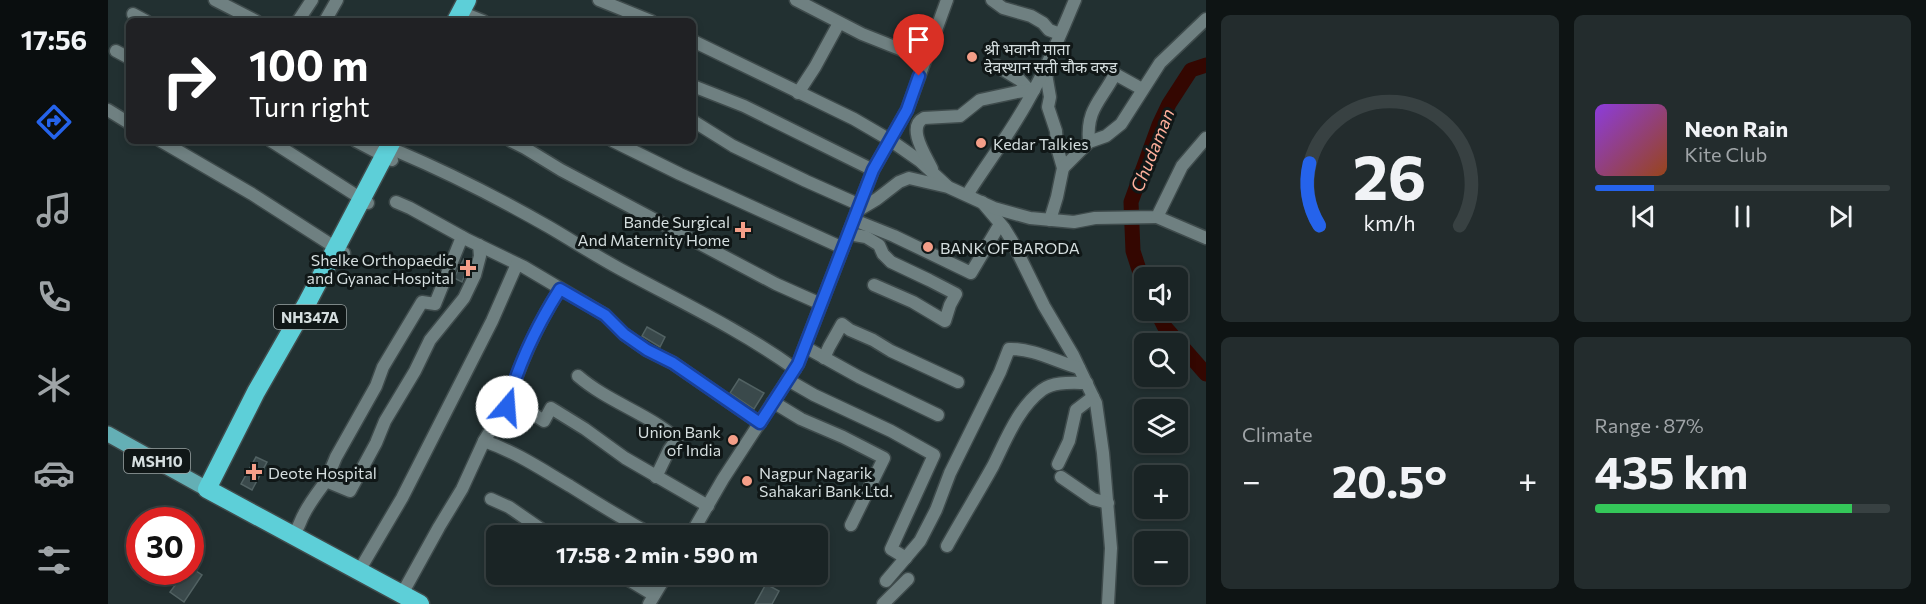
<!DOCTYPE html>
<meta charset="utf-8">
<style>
:root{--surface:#1a2425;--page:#232c2d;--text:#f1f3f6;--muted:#9fa4a7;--line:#384142;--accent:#2563eb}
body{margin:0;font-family:Commissioner,"Noto Sans Devanagari",sans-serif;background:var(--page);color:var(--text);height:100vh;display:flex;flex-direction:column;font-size:22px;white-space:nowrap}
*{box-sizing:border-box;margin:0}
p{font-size:20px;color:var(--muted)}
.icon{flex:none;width:33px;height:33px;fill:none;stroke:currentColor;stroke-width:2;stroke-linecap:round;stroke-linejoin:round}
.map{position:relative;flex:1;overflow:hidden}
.drawer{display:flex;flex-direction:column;gap:15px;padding:15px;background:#0e1414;width:720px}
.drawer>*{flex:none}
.hud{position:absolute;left:18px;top:18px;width:570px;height:126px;border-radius:9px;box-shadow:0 3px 9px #0003,0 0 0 2px var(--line);background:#202124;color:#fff;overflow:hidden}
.fabs{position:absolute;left:1026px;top:267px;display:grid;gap:12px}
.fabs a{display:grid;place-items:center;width:54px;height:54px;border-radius:9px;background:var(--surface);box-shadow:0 3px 9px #0003,0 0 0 2px var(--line);font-size:30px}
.speed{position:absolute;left:18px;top:507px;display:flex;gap:12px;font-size:30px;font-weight:700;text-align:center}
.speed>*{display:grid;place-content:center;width:78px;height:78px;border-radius:50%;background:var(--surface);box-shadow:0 3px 9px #0003,0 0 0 2px var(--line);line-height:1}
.speed .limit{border:9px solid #d22;background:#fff;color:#111}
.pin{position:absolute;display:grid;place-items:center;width:51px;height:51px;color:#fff;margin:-62px -26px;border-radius:50% 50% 50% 0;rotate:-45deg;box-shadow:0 0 6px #0007}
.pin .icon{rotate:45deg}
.me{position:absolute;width:66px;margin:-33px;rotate:18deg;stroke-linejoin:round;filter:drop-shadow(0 0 4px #0008)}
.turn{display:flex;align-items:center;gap:21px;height:126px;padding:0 24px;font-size:27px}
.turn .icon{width:78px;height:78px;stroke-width:2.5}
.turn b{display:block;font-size:42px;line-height:51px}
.big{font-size:45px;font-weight:700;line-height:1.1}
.drawer .tile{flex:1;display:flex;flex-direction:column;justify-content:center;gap:9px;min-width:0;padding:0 21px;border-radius:9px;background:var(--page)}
.drawer .dial{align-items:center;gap:0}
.dial svg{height:156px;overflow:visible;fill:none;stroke:var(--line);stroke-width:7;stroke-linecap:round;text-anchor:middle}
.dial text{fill:var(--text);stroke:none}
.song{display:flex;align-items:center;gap:18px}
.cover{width:72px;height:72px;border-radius:9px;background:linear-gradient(135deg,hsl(270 70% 55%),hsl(20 70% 35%))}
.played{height:6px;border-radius:3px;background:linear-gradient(90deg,var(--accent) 20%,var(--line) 20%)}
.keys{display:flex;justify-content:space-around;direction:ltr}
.heat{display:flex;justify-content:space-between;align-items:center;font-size:33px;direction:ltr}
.charge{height:9px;border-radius:4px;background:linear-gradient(90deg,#34c759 87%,var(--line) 0)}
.drawer .tiles{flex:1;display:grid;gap:15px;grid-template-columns:repeat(2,1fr)}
.trip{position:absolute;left:378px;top:525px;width:342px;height:60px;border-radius:9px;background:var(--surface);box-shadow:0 3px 9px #0003,0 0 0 2px var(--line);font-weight:700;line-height:60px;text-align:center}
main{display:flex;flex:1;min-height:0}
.dock{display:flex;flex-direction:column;width:108px;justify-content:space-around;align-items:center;background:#0a0e0f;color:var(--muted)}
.dock .icon{width:42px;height:42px}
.dock .current{color:var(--accent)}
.dock b{font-size:27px;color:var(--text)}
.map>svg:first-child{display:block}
</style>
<main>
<nav class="dock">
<b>17:56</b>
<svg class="icon current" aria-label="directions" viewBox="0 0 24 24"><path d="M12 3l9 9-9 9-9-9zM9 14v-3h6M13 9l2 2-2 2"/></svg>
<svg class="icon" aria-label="music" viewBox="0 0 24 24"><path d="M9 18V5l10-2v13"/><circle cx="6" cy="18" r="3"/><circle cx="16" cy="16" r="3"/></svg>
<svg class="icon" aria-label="phone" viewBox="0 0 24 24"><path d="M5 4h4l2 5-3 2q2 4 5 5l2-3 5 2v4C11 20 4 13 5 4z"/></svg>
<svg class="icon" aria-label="climate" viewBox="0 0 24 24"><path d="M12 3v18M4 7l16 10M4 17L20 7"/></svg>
<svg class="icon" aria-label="car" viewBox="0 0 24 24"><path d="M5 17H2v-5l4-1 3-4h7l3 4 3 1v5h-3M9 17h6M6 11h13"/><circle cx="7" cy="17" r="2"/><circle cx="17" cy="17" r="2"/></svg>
<svg class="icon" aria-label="filters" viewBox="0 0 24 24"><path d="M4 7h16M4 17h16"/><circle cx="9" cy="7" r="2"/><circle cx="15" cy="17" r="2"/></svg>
</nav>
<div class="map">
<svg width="1098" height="604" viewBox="0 0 1098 604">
<rect width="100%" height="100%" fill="#223031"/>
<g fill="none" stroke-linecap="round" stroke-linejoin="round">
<g stroke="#340701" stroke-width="15">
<polyline points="1036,285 1025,251 1023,202 1051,125 1061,104 1083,70 1098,65"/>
<polyline points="1048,310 1056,326 1098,374"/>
</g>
</g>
<g fill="#3a494b" stroke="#526263" stroke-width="1.5">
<polygon points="356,259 362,262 354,282 346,278"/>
<polygon points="539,327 557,337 552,347 534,336"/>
<polygon points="631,379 656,393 646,409 622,393"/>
<polygon points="148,457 159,462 144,490 133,484"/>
<polygon points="82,567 94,575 76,602 62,592 74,576 67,572 82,572"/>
<polygon points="658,584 671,591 664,604 647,604"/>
</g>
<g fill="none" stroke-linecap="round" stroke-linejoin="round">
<g stroke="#3f4b4c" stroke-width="15">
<g id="minor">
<polyline points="107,0 148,21"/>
<polyline points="491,0 543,21"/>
<polyline points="688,0 754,34 817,59"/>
<polyline points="884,0 895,8 923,16 935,23 941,30 952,34"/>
<polyline points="25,14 38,21"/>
<polyline points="360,15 375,21"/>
<polyline points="190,21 204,0"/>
<polyline points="217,21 229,0"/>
<polyline points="585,41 746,119 782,140 812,161 839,186"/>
<polyline points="8,51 21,58"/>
<polyline points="889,66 912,80 922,91"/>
<polyline points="937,68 942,97 940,107 948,131 949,147 955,168 949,197 942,220"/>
<polyline points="585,86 636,106 765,170"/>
<polyline points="690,93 707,67 731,23"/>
<polyline points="0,110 21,123"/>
<polyline points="585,121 625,146 698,181 752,205"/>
<polyline points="53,141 144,194 236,253"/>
<polyline points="163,141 260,203"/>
<polyline points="248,141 284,160"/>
<polyline points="403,141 417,148 453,170 668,284 713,304"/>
<polyline points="505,141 572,174 735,248"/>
<path d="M981,142C978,109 993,101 1007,74L1034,89"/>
<path d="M289,151C341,173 392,199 441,227C465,241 488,256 512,269C571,301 633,330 687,369"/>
<polyline points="955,168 981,142 998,136 1013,124 1052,63 1098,19"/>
<path d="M824,169C818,156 798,127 816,118L852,116L872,100L909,92L926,90"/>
<path d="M859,195C880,162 904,131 922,97C940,66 953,33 967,0"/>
<polyline points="288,202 302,208 360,240 416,267 497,315 516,334 539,350 565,363 652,423"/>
<polyline points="874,202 896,228 904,241 936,306 965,355 988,403 995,453 1003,548 1000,604"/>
<polyline points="749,211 769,199 791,182 801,178 840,187 886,208 922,218 966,222 987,218 1049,217 1074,166 1098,138"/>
<polyline points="1049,217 1098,238"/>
<polyline points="746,220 786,236 863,273 892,224"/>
<polyline points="741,234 758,237 771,245 775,254 783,262 821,280 848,294 842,305 837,321 805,302 766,285"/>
<polyline points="697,347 751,377 830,415"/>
<polyline points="716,358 721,347 734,324 742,330 765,340 783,351 850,382"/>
<path d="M470,376C500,402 539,413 569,439L561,450L548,477"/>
<polyline points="680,380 706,395 783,431 826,455 783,549 798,558"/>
<polyline points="665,402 693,419 735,437 776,458 743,525"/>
<path d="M399,407C409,368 430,323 452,289"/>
<path d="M376,441C408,452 433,469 462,486C489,503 517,520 546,536"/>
<polyline points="950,464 961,441 968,410 985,397"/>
<polyline points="953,477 985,499 1000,503"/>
<polyline points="218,481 228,457 268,386 275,367 314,302 327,304 354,237"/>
<polyline points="383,499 401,507 443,536"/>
<path d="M185,535C191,528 192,521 196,514C202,502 210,492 218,481L242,491L268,443L277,421L307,371L322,340L356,298L367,275L372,256L371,245"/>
<polyline points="582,536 615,479 690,364 765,170 799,110 839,0"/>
<path d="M839,546C854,519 870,493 885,466C898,440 910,408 934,390C946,381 965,383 979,383"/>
<polyline points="251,571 294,498 384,321 409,264"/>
<polyline points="511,574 546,595"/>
<path d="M778,581L812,541L828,510L842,473L892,372L901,349C925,348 949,362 971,368"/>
<polyline points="294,594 331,527 354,489 376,441 394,412 405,401 436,421 443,408 477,429 517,458 600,506"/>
<polyline points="541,604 559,574"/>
<polyline points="775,604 800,579"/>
</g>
</g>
<g stroke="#3f4b4c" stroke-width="18">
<polyline id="major" points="0,434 99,489"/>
</g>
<g stroke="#3f4b4c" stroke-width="21">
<g id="highway">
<polyline points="348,21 359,0"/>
<polyline points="284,141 199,303 148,392 99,489 312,604"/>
</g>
</g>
<use href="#minor" stroke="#6f8081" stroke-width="12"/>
<use href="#major" stroke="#64afb5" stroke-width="15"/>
<use href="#highway" stroke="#5dcfd8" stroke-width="18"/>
</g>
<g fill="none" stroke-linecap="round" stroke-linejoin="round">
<g stroke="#184099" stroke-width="15">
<path id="route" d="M399,407C409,367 430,324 452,289L497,315L516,334L539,350L565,363L652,423L690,364L765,170L799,110L811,76"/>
</g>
<use href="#route" stroke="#2563eb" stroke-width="10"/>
</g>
<g fill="#f49e88" stroke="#101717" stroke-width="2">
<circle cx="864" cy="57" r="6"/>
<circle cx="873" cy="143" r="6"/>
<path d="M632 221h6v6h6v6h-6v6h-6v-6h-6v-6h6z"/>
<circle cx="820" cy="247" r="6"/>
<path d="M357 259h6v6h6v6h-6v6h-6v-6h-6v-6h6z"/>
<circle cx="625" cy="440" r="6"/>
<path d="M143 463h6v6h6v6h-6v6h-6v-6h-6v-6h6z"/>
<circle cx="639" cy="481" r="6"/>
</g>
<g text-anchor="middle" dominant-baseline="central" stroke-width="6" stroke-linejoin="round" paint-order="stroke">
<g fill="#101717" stroke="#9aa2a3" stroke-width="1.5">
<rect x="166" y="305" width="72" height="24" rx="4.5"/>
<rect x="16" y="449" width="66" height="24" rx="4.5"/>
</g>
<g font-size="15" font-weight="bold" fill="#d5dedf">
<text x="202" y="317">NH347A</text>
<text x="49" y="461">MSH10</text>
</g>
<g font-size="16" fill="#d5dedf" stroke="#101717" text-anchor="start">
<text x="876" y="48">श्री भवानी माता<tspan x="876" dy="18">देवस्थान सती चौक वरुड</tspan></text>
<text x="885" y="143">Kedar Talkies</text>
<text x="622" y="221" text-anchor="end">Bande Surgical<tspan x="622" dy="18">And Maternity Home</tspan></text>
<text x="832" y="247">BANK OF BARODA</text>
<text x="346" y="259" text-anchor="end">Shelke Orthopaedic<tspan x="346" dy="18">and Gyanac Hospital</tspan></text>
<text x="613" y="431" text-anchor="end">Union Bank<tspan x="613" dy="18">of India</tspan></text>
<text x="160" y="472">Deote Hospital</text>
<text x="651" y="472">Nagpur Nagarik<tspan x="651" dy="18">Sahakari Bank Ltd.</tspan></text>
</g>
<g font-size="18" font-style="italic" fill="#ffaf9b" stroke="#101717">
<text transform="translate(1044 150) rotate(-68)">Chudaman</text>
</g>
</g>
</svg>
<div class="fabs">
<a><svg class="icon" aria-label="sound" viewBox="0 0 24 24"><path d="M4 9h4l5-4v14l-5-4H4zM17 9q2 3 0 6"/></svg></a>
<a><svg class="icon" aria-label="search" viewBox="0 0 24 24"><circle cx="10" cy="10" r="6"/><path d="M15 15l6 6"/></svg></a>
<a><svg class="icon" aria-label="layers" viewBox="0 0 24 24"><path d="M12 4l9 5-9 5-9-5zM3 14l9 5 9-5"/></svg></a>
<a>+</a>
<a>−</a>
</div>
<div class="speed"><div class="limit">30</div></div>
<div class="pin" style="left:811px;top:76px;background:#d93025"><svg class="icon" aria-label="arrive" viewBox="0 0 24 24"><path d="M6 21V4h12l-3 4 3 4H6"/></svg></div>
<svg class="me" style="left:399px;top:407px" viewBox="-20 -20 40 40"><circle r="19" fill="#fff"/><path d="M0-13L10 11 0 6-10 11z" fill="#2563eb"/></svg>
<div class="trip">17:58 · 2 min · 590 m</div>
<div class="hud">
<div class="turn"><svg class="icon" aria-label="right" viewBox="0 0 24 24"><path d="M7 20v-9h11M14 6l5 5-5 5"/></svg><div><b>100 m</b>Turn right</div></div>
</div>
</div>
<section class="drawer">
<div class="tiles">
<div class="tile dial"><svg viewBox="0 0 100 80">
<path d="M14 69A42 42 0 1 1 86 69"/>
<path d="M14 69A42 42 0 0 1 9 37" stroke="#2563eb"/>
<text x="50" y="56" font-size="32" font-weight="700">26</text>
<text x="50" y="72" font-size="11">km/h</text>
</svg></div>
<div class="tile">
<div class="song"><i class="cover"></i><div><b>Neon Rain</b><p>Kite Club</p></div></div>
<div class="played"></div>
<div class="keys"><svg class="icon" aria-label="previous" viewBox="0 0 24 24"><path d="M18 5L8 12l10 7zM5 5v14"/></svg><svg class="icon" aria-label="pause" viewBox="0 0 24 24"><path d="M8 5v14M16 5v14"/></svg><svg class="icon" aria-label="next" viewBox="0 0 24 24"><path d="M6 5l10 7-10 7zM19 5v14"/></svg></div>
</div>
<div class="tile"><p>Climate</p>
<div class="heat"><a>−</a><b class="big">20.5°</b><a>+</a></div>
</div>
<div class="tile"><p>Range · 87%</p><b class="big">435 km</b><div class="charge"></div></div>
</div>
</section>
</main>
